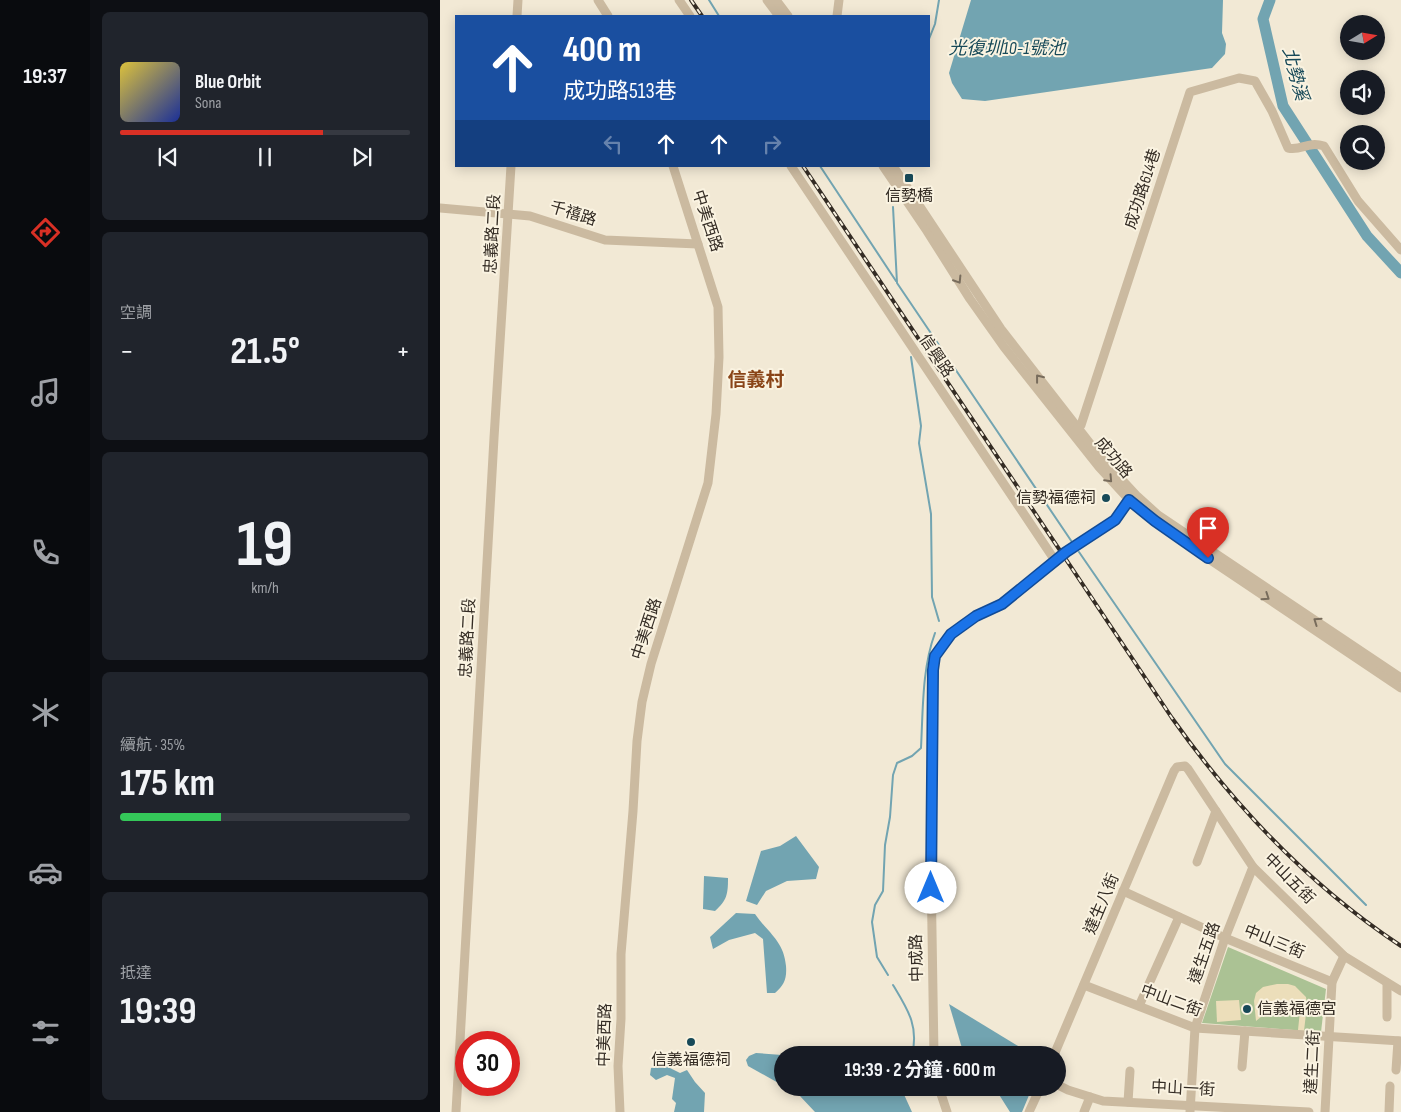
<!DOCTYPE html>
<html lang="zh-TW">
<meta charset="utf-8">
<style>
:root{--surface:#171b24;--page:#20242c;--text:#f1f3f6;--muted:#9ea1a6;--line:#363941;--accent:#d93025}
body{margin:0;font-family:"Sofia Sans Condensed","Noto Sans TC",sans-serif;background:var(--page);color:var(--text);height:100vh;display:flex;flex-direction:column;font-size:19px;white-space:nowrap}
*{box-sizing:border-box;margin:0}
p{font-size:16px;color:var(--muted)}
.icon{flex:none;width:28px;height:28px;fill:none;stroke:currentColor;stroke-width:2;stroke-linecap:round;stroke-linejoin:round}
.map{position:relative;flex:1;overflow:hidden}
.panel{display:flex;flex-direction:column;gap:12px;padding:12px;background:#0d0f14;width:350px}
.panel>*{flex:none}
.top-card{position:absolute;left:15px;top:15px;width:475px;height:152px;border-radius:0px;box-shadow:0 2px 12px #0003;background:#1a4fa0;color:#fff;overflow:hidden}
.needle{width:32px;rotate:79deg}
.controls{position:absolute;left:900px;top:15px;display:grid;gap:10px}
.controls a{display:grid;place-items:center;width:45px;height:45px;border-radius:50%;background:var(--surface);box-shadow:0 2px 12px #0003;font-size:25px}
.speed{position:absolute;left:15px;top:1031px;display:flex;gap:10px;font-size:25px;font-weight:700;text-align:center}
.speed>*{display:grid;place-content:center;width:65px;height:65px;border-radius:50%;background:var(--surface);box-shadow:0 2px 12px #0003;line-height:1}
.speed .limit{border:8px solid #d22;background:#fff;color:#111}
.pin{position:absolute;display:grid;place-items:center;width:42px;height:42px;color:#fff;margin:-51px -21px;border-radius:50% 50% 50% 0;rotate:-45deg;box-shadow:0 0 5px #0007}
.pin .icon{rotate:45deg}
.me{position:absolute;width:55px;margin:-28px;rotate:0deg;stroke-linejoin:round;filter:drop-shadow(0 0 4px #0008)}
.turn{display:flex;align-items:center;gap:18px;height:105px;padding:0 25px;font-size:22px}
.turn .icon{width:65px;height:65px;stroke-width:2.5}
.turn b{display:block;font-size:35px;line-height:42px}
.lanes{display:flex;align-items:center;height:48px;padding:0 25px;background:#0003;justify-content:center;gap:25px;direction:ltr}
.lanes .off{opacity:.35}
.big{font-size:38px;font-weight:700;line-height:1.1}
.panel .tile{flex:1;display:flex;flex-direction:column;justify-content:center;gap:8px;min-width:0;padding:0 18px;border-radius:8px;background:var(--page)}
.panel .dial{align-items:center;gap:0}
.dial b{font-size:65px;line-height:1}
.song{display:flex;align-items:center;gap:15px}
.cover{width:60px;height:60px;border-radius:8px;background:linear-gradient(135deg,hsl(50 70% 55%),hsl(230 70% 35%))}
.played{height:5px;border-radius:2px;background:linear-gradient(90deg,var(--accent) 70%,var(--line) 70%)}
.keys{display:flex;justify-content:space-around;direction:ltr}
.heat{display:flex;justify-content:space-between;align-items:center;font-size:28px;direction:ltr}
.charge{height:8px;border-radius:4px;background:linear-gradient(90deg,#34c759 35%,var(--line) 0)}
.trip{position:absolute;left:334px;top:1046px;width:292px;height:50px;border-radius:25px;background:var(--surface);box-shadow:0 2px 12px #0003;font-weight:700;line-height:50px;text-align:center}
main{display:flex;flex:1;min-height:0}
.dock{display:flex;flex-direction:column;width:90px;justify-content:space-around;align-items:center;background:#090b0e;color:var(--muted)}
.dock .icon{width:35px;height:35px}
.dock .current{color:var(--accent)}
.dock b{font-size:22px;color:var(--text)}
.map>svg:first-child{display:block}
</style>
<main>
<nav class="dock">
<b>19:37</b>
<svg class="icon current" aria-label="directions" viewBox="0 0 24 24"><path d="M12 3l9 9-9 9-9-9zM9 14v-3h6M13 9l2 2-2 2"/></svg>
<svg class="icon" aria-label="music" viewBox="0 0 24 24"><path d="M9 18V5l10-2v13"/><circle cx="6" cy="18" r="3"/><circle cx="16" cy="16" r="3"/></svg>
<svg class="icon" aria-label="phone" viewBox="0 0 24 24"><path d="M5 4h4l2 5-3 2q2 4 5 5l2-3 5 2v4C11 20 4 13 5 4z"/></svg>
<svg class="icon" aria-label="climate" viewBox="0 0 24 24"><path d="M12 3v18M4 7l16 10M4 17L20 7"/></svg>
<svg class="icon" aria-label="car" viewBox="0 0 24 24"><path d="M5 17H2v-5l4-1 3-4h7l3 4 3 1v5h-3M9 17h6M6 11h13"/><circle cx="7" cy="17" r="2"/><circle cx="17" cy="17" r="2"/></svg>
<svg class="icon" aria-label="filters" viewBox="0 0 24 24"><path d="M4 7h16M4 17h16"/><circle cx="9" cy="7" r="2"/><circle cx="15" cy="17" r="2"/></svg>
</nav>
<section class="panel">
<div class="tile">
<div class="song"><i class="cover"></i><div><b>Blue Orbit</b><p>Sona</p></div></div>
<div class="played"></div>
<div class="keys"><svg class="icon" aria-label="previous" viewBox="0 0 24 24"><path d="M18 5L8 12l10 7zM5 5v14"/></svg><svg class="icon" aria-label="pause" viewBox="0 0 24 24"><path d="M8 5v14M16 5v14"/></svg><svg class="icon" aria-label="next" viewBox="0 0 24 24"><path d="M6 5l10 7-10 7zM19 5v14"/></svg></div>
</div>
<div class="tile"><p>空調</p>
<div class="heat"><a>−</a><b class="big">21.5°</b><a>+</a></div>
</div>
<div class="tile dial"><b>19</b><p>km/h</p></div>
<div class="tile"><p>續航 · 35%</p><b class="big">175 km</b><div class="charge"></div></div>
<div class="tile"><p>抵達</p><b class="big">19:39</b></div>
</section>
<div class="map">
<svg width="961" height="1112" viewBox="0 0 961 1112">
<rect width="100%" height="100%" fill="#f2e9d5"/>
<polygon fill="#abc294" points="788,947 886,989 881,1032 762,1023"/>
<g fill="#ecdeba">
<polygon points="837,984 848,984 855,986 866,997 867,1005 864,1031 858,1030 860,1011 832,1008 816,1021 814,1001 816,993 823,987"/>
<polygon points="799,1000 801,1020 777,1022 776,1001"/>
</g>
<g fill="#72a4b1">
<polygon points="531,0 783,0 782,33 786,44 785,54 772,68 545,101 522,99 512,83 509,73"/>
<polygon points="356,836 379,867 376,879 347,881 326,891 317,905 306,901 321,851 340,846"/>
<path d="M264,876L288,878C288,894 287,900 275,911L263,909Z"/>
<path d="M296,913L315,914C328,933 344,941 346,966C347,979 344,985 335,993H327L323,939L315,933L289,940L273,949L270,937Z"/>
<polygon points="509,1004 593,1055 524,1055"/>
<polygon points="316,1053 342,1055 342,1085 308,1066 306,1060 309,1056"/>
<polygon points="224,1065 240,1073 247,1070 255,1082 265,1093 264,1112 234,1112 236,1103 232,1099 235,1078 227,1075 216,1080 210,1075 211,1068"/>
<polygon points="346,1088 461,1088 472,1112 375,1112 359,1095"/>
<polygon points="554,1088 592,1088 582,1112 570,1112 558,1093 553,1091"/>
</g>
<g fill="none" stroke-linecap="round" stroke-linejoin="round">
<g stroke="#72a4b1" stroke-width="2">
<polyline points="269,0 279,16"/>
<polyline points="489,39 495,24 499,0"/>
<polyline points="380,166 456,281"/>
<polyline points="453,207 457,283 632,542"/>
<polyline points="471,357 481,426 479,443 491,514 492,597 499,621"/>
<polyline points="639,552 785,764 926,905"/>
<path d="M448,975L437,957L432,922L435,905L443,891L445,845L450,817L453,775L457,763L472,756L481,748C483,710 482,668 495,633"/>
<path d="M453,985C468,1010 479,1026 472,1055"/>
</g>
<polyline stroke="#72a4b1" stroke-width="11" points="830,0 823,19 843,106 927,236 961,273"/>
<g stroke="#cbbaa0" stroke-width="9">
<polyline points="158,0 168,16"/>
<polyline points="239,0 250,16"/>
<polyline points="327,0 339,16"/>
<polyline points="336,0 348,16"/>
<polyline points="77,16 78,0"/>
<polyline points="397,16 399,0"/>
<polyline points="351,166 616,562"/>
<polyline points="443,166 487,231 530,299 564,347 659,467 693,504 754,549 961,688"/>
<polyline points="453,166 561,329 659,455 696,495 718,515 961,678"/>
<polyline points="0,208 90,216 165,240 258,244"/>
<path d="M635,431L641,425L750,92L799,78L815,81L832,111L848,148C862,151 867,141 884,146L918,201L961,250"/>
<polyline points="757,862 776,811"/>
<polyline points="683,891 785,938 892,982"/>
<polyline points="644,985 755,1028 961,1041"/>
<polyline points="699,1006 739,917"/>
<polyline points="947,1017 947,983"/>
<polyline points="494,1055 491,870 492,716 495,656 511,634 524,623 562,604 627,552 675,520 692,498"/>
<polyline points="614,1055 734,771 737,767 745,766 748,769 813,867 904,956 961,991"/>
<polyline points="802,1067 805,1031"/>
<polyline points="956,1070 958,1041"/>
<polyline points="618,1085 628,1090 663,1101 869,1112"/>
<polyline points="499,1088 507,1112"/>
<polyline points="688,1102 690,1071"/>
<polyline points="16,1112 54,438 71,166"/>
<polyline points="180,1112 178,1066 181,1019 181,954 193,811 197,741 202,702 211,664 268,483 276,414 279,357 278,307 233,166"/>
<polyline points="589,1112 600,1088"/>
<polyline points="644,1112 650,1097"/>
<polyline points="750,1112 755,1028 785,938 813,867"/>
<polyline points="885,1112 892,982 904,956"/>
<polyline points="949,1112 950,1086"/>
</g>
<g stroke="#342c24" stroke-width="4">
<g id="rail">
<polyline points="251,0 262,16"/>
<path d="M363,166L732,718C795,807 870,886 961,946"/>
</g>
</g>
<use href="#rail" stroke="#faf3e1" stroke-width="2" stroke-dasharray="5.5" stroke-linecap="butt"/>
</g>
<defs><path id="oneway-chevron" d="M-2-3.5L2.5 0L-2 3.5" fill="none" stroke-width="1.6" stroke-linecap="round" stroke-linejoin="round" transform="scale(1.25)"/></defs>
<g stroke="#786c5c">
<use href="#oneway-chevron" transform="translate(518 280) rotate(58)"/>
<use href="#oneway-chevron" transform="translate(599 378) rotate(-128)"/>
<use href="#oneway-chevron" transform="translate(669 479) rotate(47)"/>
<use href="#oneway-chevron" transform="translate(826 597) rotate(34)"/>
<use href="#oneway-chevron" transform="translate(877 621) rotate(-145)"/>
</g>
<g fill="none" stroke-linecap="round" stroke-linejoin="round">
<g stroke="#114b97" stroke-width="12">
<polyline id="route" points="491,888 493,670 495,656 511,634 536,616 562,604 626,552 675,520 689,500 715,521 768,558"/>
</g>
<use href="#route" stroke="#1a73e8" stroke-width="9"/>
</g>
<g fill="#174958" stroke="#faf3e1" stroke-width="2">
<rect x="464" y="173" width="10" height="10" rx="2.5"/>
<circle cx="666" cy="498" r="5"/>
<circle cx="807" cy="1009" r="5"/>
<circle cx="251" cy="1042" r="5"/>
</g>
<g text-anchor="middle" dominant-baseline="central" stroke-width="4" stroke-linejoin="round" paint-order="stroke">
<g font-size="16" fill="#342c24" stroke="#faf3e1">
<text transform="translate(703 189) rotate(-72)">成功路614巷</text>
<text transform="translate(133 214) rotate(17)">千禧路</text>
<text transform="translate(267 221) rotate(72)">中美西路</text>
<text transform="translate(53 234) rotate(-87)">忠義路二段</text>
<text transform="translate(496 356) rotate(56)">信興路</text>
<text transform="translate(673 458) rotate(50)">成功路</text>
<text transform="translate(207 629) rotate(-72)">中美西路</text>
<text transform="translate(28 638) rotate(-87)">忠義路二段</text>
<text transform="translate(849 879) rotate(45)">中山五街</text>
<text transform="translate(662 904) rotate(-67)">達生八街</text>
<text transform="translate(834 942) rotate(22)">中山三街</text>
<text transform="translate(765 953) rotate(-71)">達生五路</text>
<text transform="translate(477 958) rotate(-91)">中成路</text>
<text transform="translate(731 1001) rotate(20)">中山二街</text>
<text transform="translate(165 1035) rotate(-88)">中美西路</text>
<text transform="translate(873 1062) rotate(-87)">達生二街</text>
<text transform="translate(743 1089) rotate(3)">中山一街</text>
</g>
<g font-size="16" fill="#342c24" stroke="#faf3e1">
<text x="469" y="196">信勢橋</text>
<text x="656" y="498" text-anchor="end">信勢福德祠</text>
<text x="817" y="1009" text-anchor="start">信義福德宮</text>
<text x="251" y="1060">信義福德祠</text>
</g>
<g font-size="18" font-style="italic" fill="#174958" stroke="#faf3e1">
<text x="567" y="48">光復圳10-1號池</text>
<text transform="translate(855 74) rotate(75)">北勢溪</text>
</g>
<g font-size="19" font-weight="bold" fill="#894417" stroke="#faf3e1">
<text x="316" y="380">信義村</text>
</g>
</g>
</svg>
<div class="controls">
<a><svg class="needle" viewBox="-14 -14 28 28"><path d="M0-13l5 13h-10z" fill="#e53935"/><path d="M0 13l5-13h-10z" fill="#9ea1a6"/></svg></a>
<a><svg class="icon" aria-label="sound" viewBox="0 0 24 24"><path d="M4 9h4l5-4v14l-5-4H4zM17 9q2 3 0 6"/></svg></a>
<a><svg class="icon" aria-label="search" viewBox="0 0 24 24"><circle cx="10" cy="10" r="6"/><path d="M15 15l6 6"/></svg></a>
</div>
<div class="speed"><div class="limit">30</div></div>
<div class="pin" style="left:768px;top:558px;background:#d93025"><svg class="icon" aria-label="arrive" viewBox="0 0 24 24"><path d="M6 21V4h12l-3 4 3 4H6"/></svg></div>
<svg class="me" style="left:491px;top:888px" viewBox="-20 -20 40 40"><circle r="19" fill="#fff"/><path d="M0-13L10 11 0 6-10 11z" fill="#1a73e8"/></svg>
<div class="trip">19:39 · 2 分鐘 · 600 m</div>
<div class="top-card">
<div class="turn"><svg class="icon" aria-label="ahead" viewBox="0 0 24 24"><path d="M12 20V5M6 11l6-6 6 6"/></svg><div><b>400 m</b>成功路513巷</div></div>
<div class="lanes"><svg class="icon off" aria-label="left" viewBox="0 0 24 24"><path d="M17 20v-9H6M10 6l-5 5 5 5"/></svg><svg class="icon" aria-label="ahead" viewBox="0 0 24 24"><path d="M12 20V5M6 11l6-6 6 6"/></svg><svg class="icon" aria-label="ahead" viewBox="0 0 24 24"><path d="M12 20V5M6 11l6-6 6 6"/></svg><svg class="icon off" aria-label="right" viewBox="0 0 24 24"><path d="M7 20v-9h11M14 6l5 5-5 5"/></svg></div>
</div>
</div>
</main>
